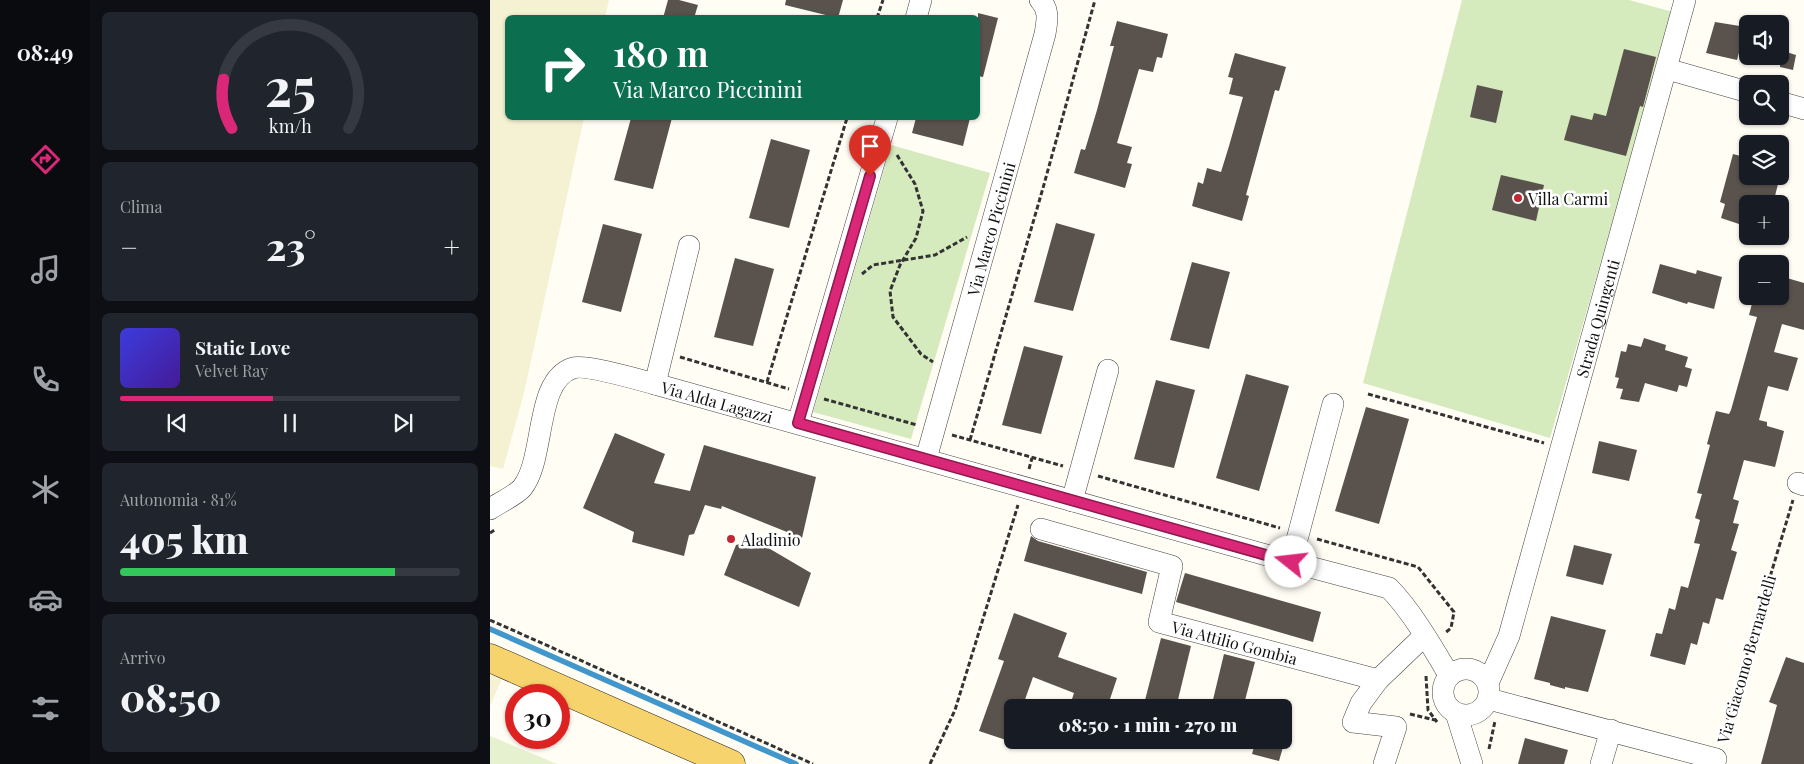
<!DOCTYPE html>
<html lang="it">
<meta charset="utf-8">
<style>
:root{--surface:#171b24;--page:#20242c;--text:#f1f3f6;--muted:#9ea1a6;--line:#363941;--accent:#db2777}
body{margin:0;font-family:"Playfair Display",serif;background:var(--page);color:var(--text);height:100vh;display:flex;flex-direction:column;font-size:19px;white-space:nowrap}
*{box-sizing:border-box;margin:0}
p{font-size:16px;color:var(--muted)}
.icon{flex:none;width:28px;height:28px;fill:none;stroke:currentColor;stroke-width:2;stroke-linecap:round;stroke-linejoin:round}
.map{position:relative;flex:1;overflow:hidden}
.details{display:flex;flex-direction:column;gap:12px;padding:12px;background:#0d0f14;width:400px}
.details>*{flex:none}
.guide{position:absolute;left:15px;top:15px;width:475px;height:105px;border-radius:8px;box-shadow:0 1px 4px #0004;background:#0b6e4f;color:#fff;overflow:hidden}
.tools{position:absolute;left:1249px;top:15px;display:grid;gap:10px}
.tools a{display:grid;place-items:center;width:50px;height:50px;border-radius:8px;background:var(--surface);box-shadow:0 1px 4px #0004;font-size:25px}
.speed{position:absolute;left:15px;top:684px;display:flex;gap:10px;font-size:25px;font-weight:700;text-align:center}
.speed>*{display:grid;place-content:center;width:65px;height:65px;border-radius:50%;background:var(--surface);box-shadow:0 1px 4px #0004;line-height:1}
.speed .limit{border:8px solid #d22;background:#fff;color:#111}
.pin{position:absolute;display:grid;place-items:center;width:42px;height:42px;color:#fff;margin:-51px -21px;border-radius:50% 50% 50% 0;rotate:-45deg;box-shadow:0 0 5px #0007}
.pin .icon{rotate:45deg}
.me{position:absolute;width:55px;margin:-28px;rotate:286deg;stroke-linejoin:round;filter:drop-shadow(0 0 4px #0008)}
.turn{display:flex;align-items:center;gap:18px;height:105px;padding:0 25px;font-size:22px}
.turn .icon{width:65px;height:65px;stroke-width:2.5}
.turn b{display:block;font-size:35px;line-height:42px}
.big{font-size:38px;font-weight:800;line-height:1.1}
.details .tile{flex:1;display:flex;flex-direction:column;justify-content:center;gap:8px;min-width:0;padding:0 18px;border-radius:8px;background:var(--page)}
.details .dial{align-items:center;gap:0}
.dial svg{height:130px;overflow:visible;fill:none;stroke:var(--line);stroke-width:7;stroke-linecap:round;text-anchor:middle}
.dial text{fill:var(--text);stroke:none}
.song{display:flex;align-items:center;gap:15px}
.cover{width:60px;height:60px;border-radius:8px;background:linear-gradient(135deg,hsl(240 70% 55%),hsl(260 70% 35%))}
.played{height:5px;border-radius:2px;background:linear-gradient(90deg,var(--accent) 45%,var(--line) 45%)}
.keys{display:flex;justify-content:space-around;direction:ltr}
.heat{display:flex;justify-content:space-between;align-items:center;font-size:28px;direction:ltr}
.charge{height:8px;border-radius:4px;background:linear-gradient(90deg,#34c759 81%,var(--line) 0)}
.trip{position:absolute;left:514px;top:699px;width:288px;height:50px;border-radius:8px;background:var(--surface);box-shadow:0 1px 4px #0004;font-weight:800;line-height:50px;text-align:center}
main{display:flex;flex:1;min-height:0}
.tab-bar{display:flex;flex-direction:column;width:90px;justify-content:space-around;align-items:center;background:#090b0e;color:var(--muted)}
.tab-bar .icon{width:35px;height:35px}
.tab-bar .on{color:var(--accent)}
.tab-bar b{font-size:22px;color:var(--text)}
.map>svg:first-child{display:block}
</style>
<main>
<nav class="tab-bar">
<b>08:49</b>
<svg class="icon on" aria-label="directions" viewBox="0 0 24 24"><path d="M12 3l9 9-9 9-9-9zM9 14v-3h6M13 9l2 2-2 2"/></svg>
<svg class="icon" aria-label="music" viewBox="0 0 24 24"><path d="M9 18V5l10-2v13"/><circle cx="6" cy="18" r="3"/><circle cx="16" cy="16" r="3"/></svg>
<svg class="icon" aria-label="phone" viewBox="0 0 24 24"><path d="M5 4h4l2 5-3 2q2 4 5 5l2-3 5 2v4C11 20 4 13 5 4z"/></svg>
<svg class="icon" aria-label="climate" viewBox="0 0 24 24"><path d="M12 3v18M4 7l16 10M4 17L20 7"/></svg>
<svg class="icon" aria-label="car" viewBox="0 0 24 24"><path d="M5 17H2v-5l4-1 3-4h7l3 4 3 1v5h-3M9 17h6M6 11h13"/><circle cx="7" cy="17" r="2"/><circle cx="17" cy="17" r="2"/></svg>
<svg class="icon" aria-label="filters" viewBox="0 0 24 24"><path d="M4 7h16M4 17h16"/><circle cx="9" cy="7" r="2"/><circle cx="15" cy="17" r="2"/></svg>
</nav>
<section class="details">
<div class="tile dial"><svg viewBox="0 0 100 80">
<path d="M14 69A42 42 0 1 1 86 69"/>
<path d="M14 69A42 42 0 0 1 9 39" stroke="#db2777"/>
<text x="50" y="56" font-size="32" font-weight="700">25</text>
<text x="50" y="72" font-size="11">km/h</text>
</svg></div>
<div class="tile"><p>Clima</p>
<div class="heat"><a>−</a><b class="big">23°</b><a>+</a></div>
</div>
<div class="tile">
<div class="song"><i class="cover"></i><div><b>Static Love</b><p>Velvet Ray</p></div></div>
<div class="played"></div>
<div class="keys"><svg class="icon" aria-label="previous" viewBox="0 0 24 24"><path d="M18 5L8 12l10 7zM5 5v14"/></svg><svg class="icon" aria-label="pause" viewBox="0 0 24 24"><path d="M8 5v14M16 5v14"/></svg><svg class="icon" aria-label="next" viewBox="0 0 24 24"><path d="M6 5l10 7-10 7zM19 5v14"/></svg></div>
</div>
<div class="tile"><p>Autonomia · 81%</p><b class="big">405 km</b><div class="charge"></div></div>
<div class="tile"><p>Arrivo</p><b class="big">08:50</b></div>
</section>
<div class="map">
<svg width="1314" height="764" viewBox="0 0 1314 764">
<rect width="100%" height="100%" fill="#fffdf4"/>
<g fill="#f5f2d4">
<polygon points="0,0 119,0 115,17 18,18 18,118 94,118 34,393 13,469 0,466"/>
<polygon points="0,668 14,674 0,706"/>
</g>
<g fill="#d5eabd">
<polygon points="972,0 1139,0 1183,12 1060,438 873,383"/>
<polygon points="401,145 500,173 421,439 323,412"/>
</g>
<polygon fill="#e6f1cf" points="0,736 67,764 0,764"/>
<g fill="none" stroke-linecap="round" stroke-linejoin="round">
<polyline stroke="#4197cc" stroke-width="5.5" points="0,629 306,764"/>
</g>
<g fill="#59524d">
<polygon points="178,0 189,0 208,5 204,18 173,18"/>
<polygon points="296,0 353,0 348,18 295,5"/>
<polygon points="488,13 508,18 493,77 488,76"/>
<polygon points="627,21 678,34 672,58 667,57 663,72 649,69 627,143 642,147 637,163 642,164 635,188 584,173 591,149 595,150 607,110 624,46 620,46"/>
<polygon points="1225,22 1256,27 1247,60 1216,53"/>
<polygon points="1134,49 1166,57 1153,107 1150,106 1136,156 1074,140 1081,115 1102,120 1104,113 1116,116"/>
<polygon points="1290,50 1306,55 1303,70 1290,67"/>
<polygon points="745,53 796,67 789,91 785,90 756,195 759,196 752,221 702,206 708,182 713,184 717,168 731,172 739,146 753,97 739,94 743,78 738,77"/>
<polygon points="987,85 1013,91 1006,123 980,117"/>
<polygon points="141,118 182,118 163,189 124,180"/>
<polygon points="426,118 480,118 473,146 422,133"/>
<polygon points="281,139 320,150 299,228 259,218"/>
<polygon points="1243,154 1258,158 1258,176 1290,176 1283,204 1258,204 1258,222 1253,221 1252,225 1231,218 1235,204 1230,202"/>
<polygon points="1011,175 1054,185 1046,221 1002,210"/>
<polygon points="566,223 605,234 583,311 544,302"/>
<polygon points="113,224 152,234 131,312 92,302"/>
<polygon points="245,258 284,269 263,346 224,337"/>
<polygon points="702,262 740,272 719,349 680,340"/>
<polygon points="1170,264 1206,274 1207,270 1232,277 1224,309 1198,302 1197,304 1162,293"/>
<polygon points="1290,276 1314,283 1314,330 1292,324 1284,352 1308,358 1298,391 1278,386 1269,420 1277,422 1277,426 1294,431 1285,467 1254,460 1243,499 1249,501 1243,523 1249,524 1241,550 1247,552 1233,600 1226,598 1219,624 1213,622 1207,645 1201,643 1195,665 1160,656 1166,633 1172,634 1179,608 1185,610 1191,586 1198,588 1210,544 1204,543 1210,520 1205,518 1212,494 1207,493 1220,445 1217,444 1226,411 1239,414 1241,410 1267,317 1259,315 1264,296 1290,296"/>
<polygon points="1154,338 1176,345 1175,350 1198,357 1195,367 1202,369 1197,387 1189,385 1187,392 1155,383 1149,402 1130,399 1133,389 1126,388 1129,378 1125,377 1131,351 1136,352 1138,344 1151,347"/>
<polygon points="534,346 573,356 551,434 512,425"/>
<polygon points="756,374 799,386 769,491 726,478"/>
<polygon points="666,380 705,390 684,468 644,459"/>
<polygon points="876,407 919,419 889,524 845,511"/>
<polygon points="125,433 175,454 164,483 200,491 214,445 326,477 312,538 232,506 231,509 215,505 204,534 199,535 194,556 142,542 144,532 93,508"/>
<polygon points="1109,441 1147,450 1139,481 1102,473"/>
<polygon points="256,535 321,573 309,607 234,575 246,545 254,543"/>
<polygon points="541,536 548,541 657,572 652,594 534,561"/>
<polygon points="1084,545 1122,554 1113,585 1076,576"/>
<polygon points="695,573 831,612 823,642 686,602"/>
<polygon points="524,613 577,633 568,657 627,678 617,708 579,708 584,693 543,677 532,708 522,708 522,732 519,741 489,731 514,661 508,659"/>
<polygon points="1061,616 1116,630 1098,692 1075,687 1075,689 1060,685 1060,683 1044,679"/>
<polygon points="671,638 701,646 686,708 653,708"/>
<polygon points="734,654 765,662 753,708 721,708"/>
<polygon points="1296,657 1314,663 1314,764 1271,764 1287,705 1279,702"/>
<polygon points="1035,738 1078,750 1074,764 1028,764"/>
<polygon points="766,740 795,740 789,761 762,754"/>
</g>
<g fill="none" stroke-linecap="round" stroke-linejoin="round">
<g stroke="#444" stroke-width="22">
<g id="minor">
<polyline points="426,18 431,0"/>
<polyline points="1177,69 1258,92"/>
<polyline points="1290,102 1314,109"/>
<polyline points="165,384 199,246"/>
<polyline points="308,423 397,118"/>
<path id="s1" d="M436,459L555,34C557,21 560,10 550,0"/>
<polyline points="1308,483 1314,485"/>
<polyline points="582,501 618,370"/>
<path id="s2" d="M0,509C9,503 26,495 32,488C56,459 44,380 83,368C95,364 150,380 165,384L801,562L899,588C921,610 943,648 959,675"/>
<path id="s3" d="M551,529L682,566L669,622L888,680L934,636"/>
<polyline points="801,562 843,404"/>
<circle cx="976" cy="692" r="23"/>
<polyline points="888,680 871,703 863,722 906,727 894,764"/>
<path id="s4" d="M998,683L1019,636L1195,0"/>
<polyline points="999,699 1226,759"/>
<polyline points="966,713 982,764"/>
<polyline points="1111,764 1121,730"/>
</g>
</g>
<g stroke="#222" stroke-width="29">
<polyline id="primary" points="0,658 241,764"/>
</g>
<g stroke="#333" stroke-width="3" stroke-dasharray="5 2.5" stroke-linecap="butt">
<polyline points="387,18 393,0"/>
<polyline points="407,155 425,184 433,211 426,238 410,265 400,291 403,317 431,354 443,362"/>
<polyline points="372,274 383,265 445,255 477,237"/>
<polyline points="190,357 299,389"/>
<polyline points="277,382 357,118"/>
<polyline points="878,394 1054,443"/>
<polyline points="334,399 427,425"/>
<polyline points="462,435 573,466"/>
<polyline points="480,440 553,188 605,0"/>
<polyline points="539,469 542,458"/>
<polyline points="608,476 790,528"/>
<polyline points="0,533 6,529"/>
<polyline points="827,539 928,567 964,612 961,628 955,633"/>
<polyline points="0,620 323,764"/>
<polyline points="936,676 938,710 947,722"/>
<polyline points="920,714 945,720"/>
<polyline points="1231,741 1303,500"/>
<polyline points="999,749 1005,721"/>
<polyline points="440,764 465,710 528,505"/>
</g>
<use href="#minor" stroke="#fff" stroke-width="21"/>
<use href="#primary" stroke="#f6d36d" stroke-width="28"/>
</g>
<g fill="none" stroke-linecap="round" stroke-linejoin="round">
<g stroke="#8e194d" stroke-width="12">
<polyline id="route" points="380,176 308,423 801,562"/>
</g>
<use href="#route" stroke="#db2777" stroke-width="9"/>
</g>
<g fill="#c02932" stroke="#fff" stroke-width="2">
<circle cx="1028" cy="198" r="5"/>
<circle cx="241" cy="539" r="5"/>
</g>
<g text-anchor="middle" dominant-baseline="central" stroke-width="5" stroke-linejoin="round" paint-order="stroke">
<g font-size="16" fill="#111" stroke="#fff" text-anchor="start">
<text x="1038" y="198">Villa Carmi</text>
<text x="251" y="539">Aladinio</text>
</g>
<g font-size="16" fill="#111" stroke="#fff">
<text stroke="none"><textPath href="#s1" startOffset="239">Via Marco Piccinini</textPath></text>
<text stroke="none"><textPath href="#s4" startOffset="381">Strada Quingenti</textPath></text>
<text stroke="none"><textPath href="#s2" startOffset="322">Via Alda Lagazzi</textPath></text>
<text stroke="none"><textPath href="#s3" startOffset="272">Via Attilio Gombia</textPath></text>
<text transform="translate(1256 659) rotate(-74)">Via Giacomo Bernardelli</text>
</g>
</g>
</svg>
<div class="tools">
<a><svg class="icon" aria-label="sound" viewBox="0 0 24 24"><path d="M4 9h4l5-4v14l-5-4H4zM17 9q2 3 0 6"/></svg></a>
<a><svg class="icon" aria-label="search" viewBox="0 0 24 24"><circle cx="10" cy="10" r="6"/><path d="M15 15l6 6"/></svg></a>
<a><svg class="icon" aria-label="layers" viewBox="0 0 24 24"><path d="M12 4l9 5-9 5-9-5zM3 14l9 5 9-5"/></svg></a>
<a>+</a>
<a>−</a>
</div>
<div class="speed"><div class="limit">30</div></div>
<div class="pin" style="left:380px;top:176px;background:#d93025"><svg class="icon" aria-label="arrive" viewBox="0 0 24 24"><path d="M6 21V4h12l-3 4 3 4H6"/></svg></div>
<svg class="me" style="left:801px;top:562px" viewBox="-20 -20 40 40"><circle r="19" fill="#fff"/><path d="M0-13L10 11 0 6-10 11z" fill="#db2777"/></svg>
<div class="trip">08:50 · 1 min · 270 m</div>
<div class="guide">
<div class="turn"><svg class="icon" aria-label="right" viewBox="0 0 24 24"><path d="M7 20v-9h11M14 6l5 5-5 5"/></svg><div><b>180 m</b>Via Marco Piccinini</div></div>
</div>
</div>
</main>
